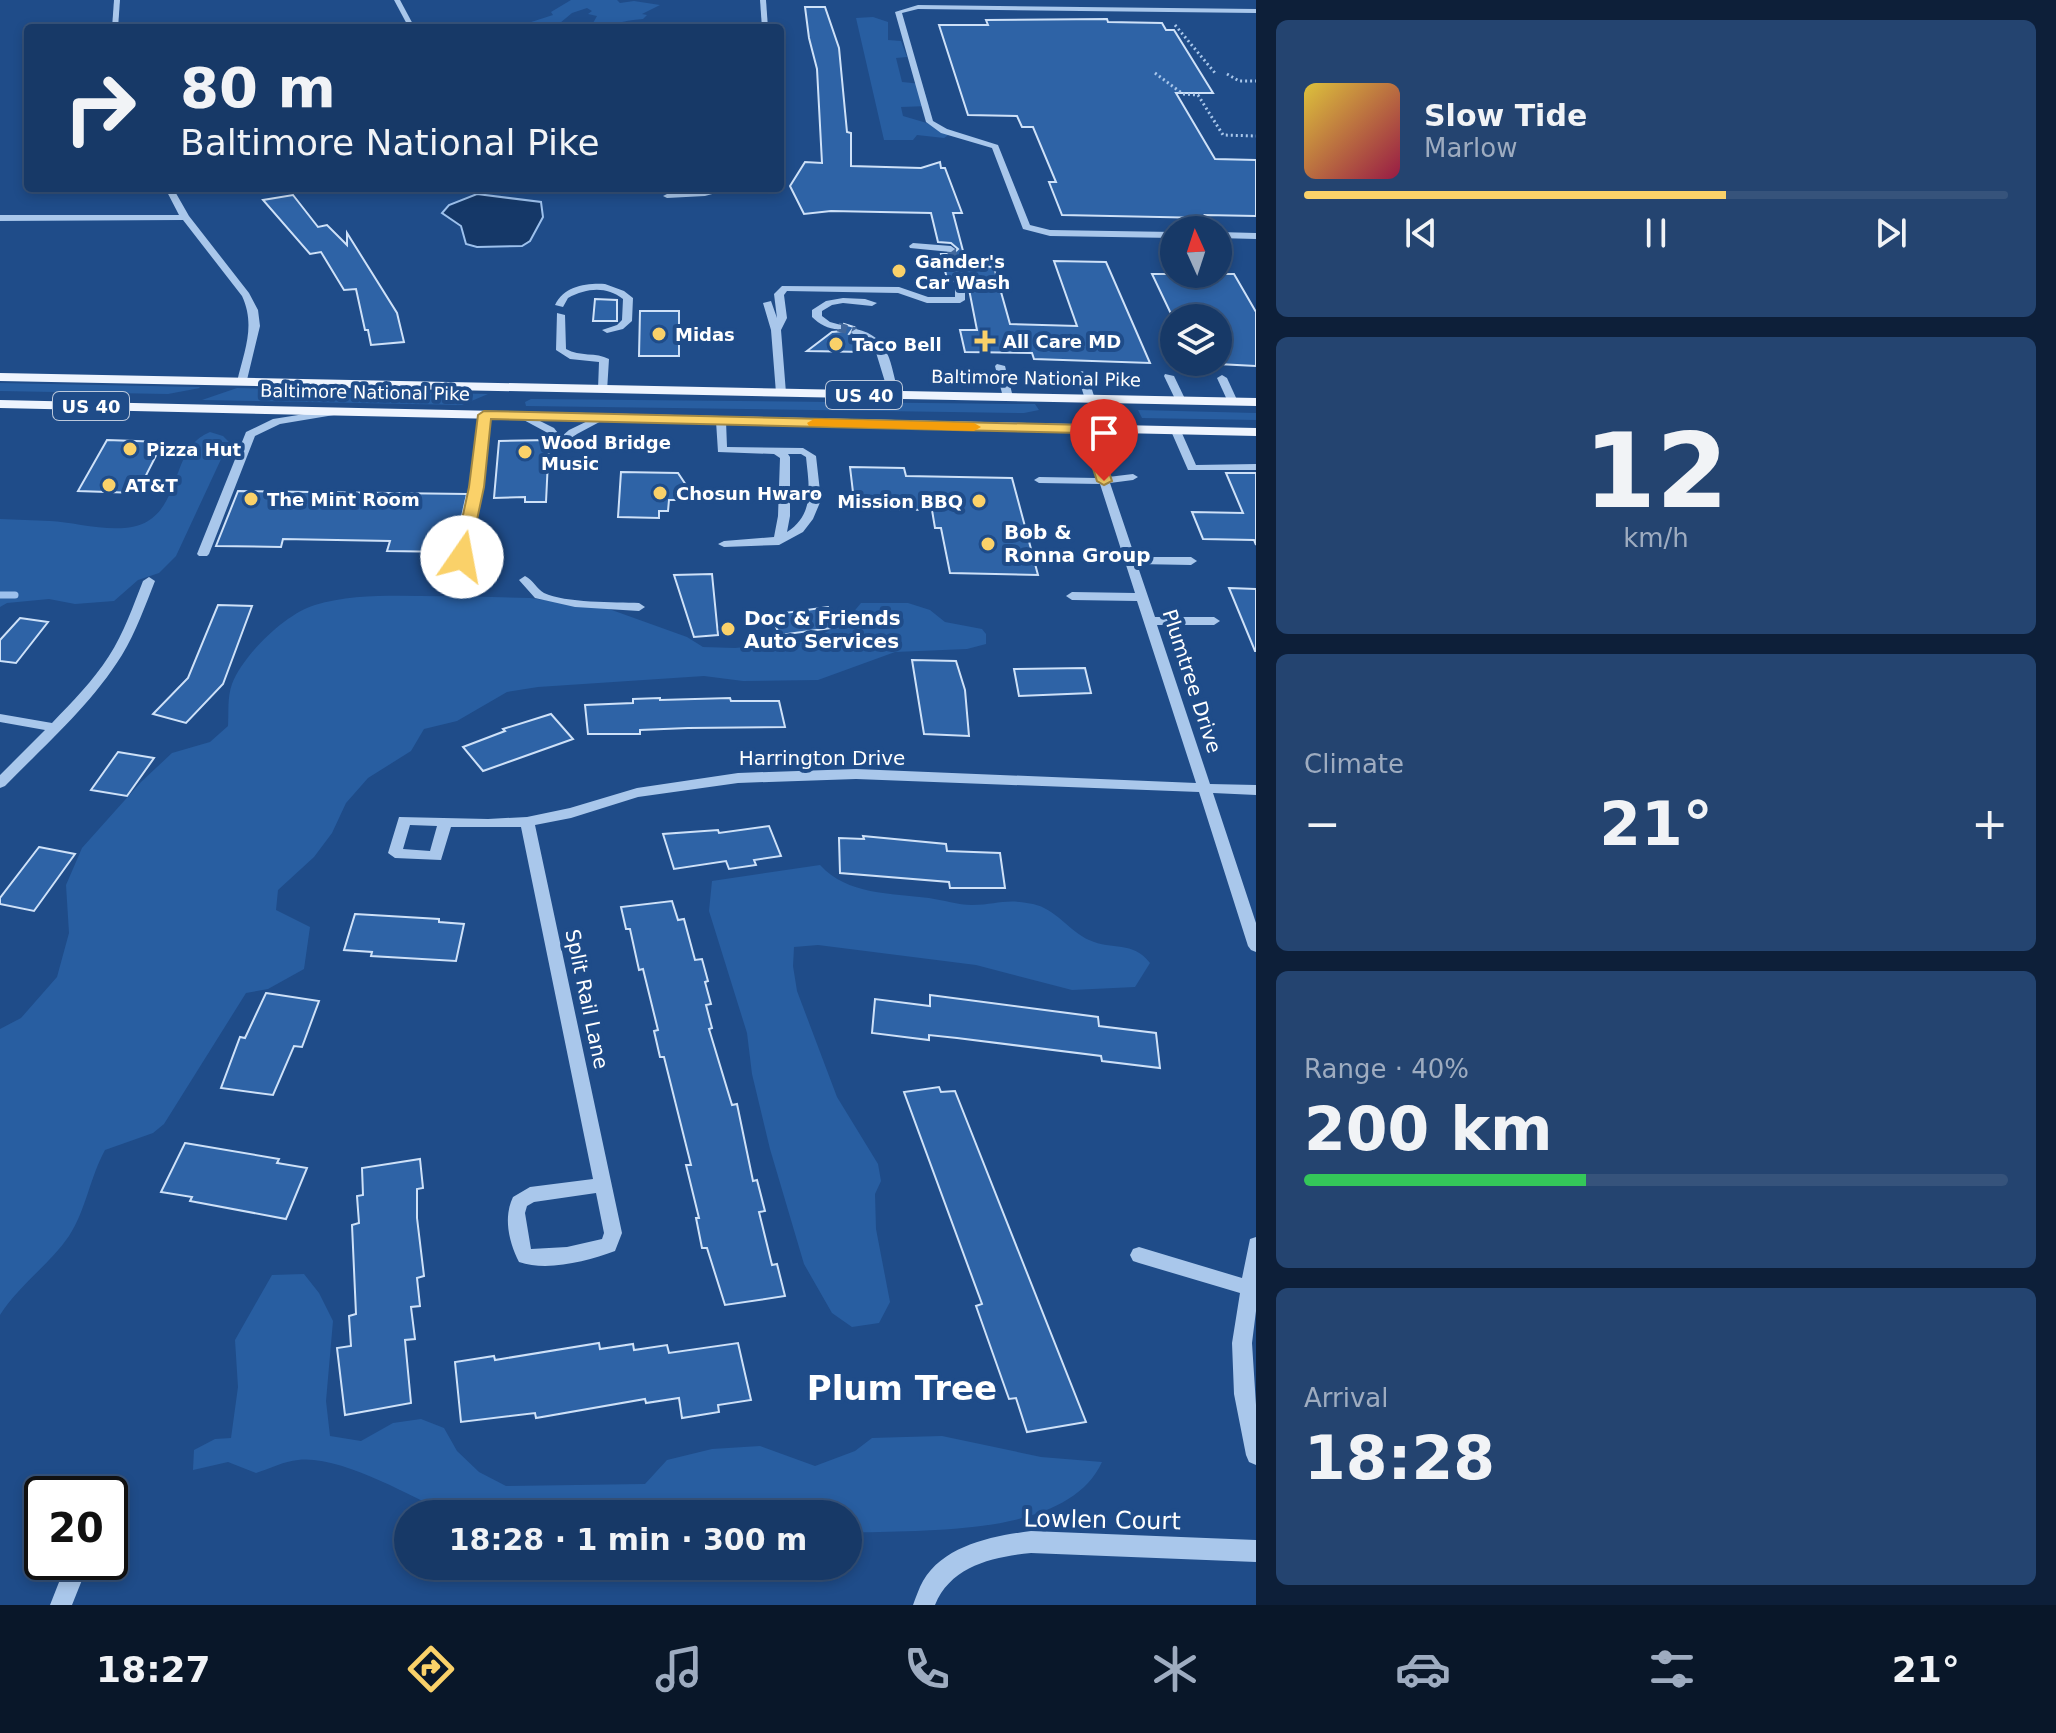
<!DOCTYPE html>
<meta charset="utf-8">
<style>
:root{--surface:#173967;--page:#244470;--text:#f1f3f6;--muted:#9eacc0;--line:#36537b;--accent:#fad169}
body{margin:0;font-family:"DejaVu Sans",sans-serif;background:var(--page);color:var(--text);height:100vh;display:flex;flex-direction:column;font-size:30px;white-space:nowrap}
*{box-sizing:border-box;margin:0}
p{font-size:26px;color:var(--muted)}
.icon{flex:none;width:44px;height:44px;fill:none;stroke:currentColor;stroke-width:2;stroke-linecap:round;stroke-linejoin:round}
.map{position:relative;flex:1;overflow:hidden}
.drawer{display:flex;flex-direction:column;gap:20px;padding:20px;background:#0d1f39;width:800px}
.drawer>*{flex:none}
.top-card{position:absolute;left:24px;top:24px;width:760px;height:168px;border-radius:8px;box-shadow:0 4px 12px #0003,0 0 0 2px var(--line);background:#173967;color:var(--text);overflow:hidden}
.needle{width:52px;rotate:357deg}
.buttons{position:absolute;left:1160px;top:216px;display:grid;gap:16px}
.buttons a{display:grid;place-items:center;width:72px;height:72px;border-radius:50%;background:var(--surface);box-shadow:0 4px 12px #0003,0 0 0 2px var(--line);font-size:40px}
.speed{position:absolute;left:24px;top:1476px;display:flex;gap:16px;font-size:40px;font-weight:700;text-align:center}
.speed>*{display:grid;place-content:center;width:104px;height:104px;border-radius:50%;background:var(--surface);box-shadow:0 4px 12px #0003,0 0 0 2px var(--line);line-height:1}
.speed .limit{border:4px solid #111;border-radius:12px;background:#fff;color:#111}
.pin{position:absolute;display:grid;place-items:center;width:68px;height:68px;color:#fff;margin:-82px -34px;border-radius:50% 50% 50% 0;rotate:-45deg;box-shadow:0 0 8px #0007}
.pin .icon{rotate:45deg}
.me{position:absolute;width:88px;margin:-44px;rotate:12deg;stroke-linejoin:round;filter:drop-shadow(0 0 6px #0008)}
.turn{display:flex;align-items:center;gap:28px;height:168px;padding:0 24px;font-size:36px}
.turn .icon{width:104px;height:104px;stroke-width:2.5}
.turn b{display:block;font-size:56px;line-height:68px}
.big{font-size:60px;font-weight:700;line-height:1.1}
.drawer .tile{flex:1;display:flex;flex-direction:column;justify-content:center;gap:12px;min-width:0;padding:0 28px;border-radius:12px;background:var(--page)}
.drawer .dial{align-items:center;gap:0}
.dial b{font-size:104px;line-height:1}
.song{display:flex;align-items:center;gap:24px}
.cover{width:96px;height:96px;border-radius:12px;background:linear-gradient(135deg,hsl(50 70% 55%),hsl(340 70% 35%))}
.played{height:8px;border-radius:4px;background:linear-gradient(90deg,var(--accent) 60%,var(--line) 60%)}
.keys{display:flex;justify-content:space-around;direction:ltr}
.heat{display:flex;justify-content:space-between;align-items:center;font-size:44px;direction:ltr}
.charge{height:12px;border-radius:6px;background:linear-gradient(90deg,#34c759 40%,var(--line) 0)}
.trip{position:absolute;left:394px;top:1500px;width:468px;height:80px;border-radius:40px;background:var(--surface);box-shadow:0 4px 12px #0003,0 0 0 2px var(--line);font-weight:700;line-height:80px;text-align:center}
.menu{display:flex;height:128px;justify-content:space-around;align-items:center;background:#091729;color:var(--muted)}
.menu .icon{width:56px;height:56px}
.menu .current{color:var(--accent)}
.menu b{font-size:36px;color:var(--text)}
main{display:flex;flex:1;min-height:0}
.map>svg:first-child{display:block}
</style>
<main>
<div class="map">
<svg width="1256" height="1605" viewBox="0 0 1256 1605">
<rect width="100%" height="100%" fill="#1f4c89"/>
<g fill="#285ea1">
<path d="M571,0H617L620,3L634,1L660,5L642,14L647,15L643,19C622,20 606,28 586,28L593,23L597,16L588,14L592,11L587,8L572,13L554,28H532L525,24L553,15L551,12Z"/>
<polygon points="873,17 888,22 888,40 901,41 907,57 896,58 902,82 922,84 929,106 901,107 903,116 954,131 944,138 917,135 913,140 884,140 856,18"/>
<polygon points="0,383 199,387 200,388 168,394 0,391"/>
<polygon points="237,388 488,394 462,405 202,400"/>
<polygon points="531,399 1023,404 1035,404 1039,410 1024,413 526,406 525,402"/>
<polygon points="1138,410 1256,413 1256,420 1142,418"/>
<path d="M210,432L223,436L229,442L176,556L159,573L138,580L114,601L75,604L49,599L7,603L0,607V519C17,520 33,520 50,521C77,522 122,537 148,521C182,500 172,447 210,432Z"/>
<path d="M455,596L530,598L609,609L687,637L703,647L735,648L810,641L846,621L861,603H908L930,610L945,622L982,629L986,634V644L967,649L895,652L818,680L743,681L704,676L538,687L507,692L457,721L424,729L411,751L368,778L346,803L332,833L314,857L278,890L276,910L310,927L304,969L268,989L246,993L164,1124L153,1133L105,1150C90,1177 86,1210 69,1236C49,1265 19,1285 0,1315V1029L21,1018L57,977L69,933L66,885L82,848L141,782L172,753L210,742L228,726C229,712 227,698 232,684C243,655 285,614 315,605C358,592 410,597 455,596Z"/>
<path d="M820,865C847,895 891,893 929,898C943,900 958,905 972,905C997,905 1004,898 1033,904C1056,909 1069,931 1089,940C1113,951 1132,940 1150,963L1135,987L1072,990L976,965L818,945L794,947L793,966L797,991L837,1097L878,1164L881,1181L875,1194L876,1229L890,1302L879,1323L852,1327L832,1313L804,1264L770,1149L752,1074L747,1033L709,911L712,881Z"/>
<path d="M304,1274L319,1293L333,1321L326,1401L330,1436L361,1441L393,1423L421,1419L444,1428L457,1451L479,1472L506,1486L645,1484L667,1460L712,1449L760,1446L815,1466L855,1451L872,1438L905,1437L942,1436L1041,1457L1102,1462C1067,1539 920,1529 848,1533V1514H451C410,1497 342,1455 298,1460C284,1461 269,1469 256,1473L228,1462L193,1470L194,1450L215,1439L231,1438L238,1387L235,1340L272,1275Z"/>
</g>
<polygon fill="#153868" stroke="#9dc1ed" stroke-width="2" points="477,194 541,202 543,217 530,241 522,246 477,247 466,244 461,226 442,213 449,205"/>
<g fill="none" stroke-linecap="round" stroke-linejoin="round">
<polyline stroke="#9dc1ed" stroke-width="7" points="0,595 15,595"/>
</g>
<g fill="#2e63a6" stroke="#cee1f8" stroke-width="2">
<polygon points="805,7 825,7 839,48 847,132 851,133 851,166 921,168 940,162 941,168 945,168 962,213 953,213 967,266 994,267 1010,324 1077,326 1054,261 1106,262 1150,363 1034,359 1032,353 965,352 960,330 977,330 968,284 962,278 948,283 941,254 953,254 958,249 951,243 938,242 931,213 831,211 804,214 790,186 805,162 822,163 817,69 809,38"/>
<polygon points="1107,19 1108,22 1162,23 1166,30 1174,30 1213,93 1176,93 1215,159 1256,160 1256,216 1205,215 1207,218 1062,215 1049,182 1056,182 1033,127 1022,127 1017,116 968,115 939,25 988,25 986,20"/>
<polygon points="293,195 318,227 327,225 347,245 347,233 397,313 404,342 371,345 368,330 365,330 356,289 344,290 321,252 310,254 263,200"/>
<polygon points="1152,274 1234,274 1256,312 1256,366 1218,364 1218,318 1173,318"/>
<polygon points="595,299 617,300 617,321 593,321"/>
<polygon points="640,311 679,311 679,356 639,356"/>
<polygon points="844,324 854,327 849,334 863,339 865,352 807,351 832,332 843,331"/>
<polygon points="107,440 163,442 137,493 78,491"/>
<polygon points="549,440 546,502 525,502 525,497 494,498 499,441"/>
<polygon points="850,467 904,468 906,476 1012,478 1038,575 950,573 941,528 935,528 932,510 855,509"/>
<polygon points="621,472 678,473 696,500 669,500 668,511 659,511 659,518 618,517"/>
<polygon points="1226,473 1256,473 1256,545 1254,540 1203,539 1192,512 1243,513"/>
<polygon points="238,491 467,494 454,552 387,551 390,541 283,539 281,547 216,546"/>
<polygon points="712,574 718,635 694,637 674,575"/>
<polygon points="1229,588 1256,589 1256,651 1255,651"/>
<polygon points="218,605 252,606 223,684 186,723 153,714 188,678"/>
<polygon points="828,607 839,627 780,635 770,615"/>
<polygon points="20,618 48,622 16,663 0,661 0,640"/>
<polygon points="912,660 956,661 965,690 969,736 924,734"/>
<polygon points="1085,668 1091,693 1019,696 1014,669"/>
<polygon points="660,698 660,700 730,698 731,701 779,701 785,727 688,728 640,730 640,734 588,734 585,705 633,703 633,699"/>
<polygon points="551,714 573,739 483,771 463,747 505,731 503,729"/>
<polygon points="118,752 154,758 127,796 91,790"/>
<polygon points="769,826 781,856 754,860 756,865 729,869 726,861 674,869 663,834 718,830 719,833"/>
<polygon points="863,836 946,844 947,851 1000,853 1005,888 950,888 949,882 840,873 839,838 864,839"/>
<polygon points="39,847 75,854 34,911 0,904 0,898"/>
<polygon points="672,901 678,920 684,919 695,960 702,959 708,981 705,982 711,1004 706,1005 712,1028 709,1029 732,1105 737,1104 753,1181 757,1180 765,1211 759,1212 772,1265 777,1264 785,1296 725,1305 707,1248 702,1248 696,1218 699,1218 686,1165 691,1165 664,1057 660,1057 654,1031 658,1030 643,969 639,970 630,929 626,929 621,907"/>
<polygon points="355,914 439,919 439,922 464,924 456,961 371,956 372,952 344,950"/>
<polygon points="266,993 319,1001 302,1047 294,1046 273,1095 221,1088 240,1037 245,1038"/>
<polygon points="930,995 1098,1017 1099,1026 1156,1033 1160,1068 1102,1061 1101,1056 957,1038 929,1035 929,1040 872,1033 875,999 930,1006"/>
<polygon points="939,1087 941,1092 955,1091 1086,1422 1027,1432 1016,1398 1009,1399 976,1306 982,1304 904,1092"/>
<polygon points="185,1143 279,1159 277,1163 307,1168 286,1219 190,1201 192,1197 161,1192"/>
<polygon points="420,1159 423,1188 417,1189 417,1218 424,1276 417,1278 420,1306 411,1307 415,1339 405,1340 411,1403 345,1415 337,1348 351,1346 349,1316 356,1314 352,1225 359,1223 357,1196 363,1195 362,1168"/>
<polygon points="599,1343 600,1349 633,1344 634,1350 667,1345 669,1353 738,1343 751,1400 718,1405 719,1412 682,1418 679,1398 646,1403 645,1399 536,1418 535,1413 461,1422 455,1362 494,1356 495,1360"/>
</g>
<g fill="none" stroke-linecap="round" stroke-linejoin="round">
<g stroke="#41679b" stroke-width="9" stroke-dasharray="9 5" stroke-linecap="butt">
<polyline points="951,249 960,284"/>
<polyline points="838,327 856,332"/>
</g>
<g stroke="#a9c7eb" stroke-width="3" stroke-dasharray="2 3" stroke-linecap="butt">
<polyline points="1175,25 1215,73"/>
<polyline points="1155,73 1183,94 1198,95 1223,135 1256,136"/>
<polyline points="1227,74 1239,81 1256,81"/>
</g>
<g fill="#a9c7eb" fill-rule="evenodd">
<polygon points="114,0 120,0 118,28 112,28"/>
<polygon points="394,0 400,0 415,28 409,28"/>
<polygon points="760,0 766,0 768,28 762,28"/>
<polygon points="918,5 1256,9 1256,13 918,9 902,13 933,121 947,129 998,145 1030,225 1050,230 1174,232 1174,238 1050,236 1023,229 992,148 941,133 926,122 895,12"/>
<path d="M165,188H173L189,216L249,293L258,310L260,326L246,384L237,382C244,351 256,326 242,296L183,220L0,221V215H179Z"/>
<polygon points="720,188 734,188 705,196 667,198 663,196 667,194 705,192"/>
<polygon points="1218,232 1256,233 1256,239 1218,238"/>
<polygon points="913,243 951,246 955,249 951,252 910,248 909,246"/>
<polygon points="960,281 965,284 965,300 960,303 927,303 898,293 787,291 784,295 787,318 781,330 786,393 781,396 776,393 771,330 763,303 771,301 777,318 774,294 782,286 899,287 928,297 955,297 955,284"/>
<path d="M605,284L624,291L633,298L632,321L623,329L607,333L602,330L617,325L622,320L623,299C606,286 587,288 568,298L563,307L555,305C564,286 586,283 605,284Z"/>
<path d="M843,298L865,299L877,303L872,306L843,303L832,305L822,311V316L830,322L841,325V329C830,330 820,325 812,317V310L826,301Z"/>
<path d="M557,313L565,315L566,349C580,357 596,352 609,359L607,391L598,389L599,362L570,359L556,350Z"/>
<path d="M856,329C891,337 890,364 899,395L898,397L889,395L874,346L866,337L853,334L851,332Z"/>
<polygon points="997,364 1005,366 1013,397 1012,399 1003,397 995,366"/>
<polygon points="1082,371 1087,374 1095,399 1094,401 1085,399 1077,374"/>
<polygon points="1165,374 1174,376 1186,401 1185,403 1176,401 1164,376"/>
<polygon points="1222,375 1227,378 1238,402 1237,404 1228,402 1217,378"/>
<polygon points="336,409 340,410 340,414 280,424 255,436 209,554 207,556 199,556 197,554 246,432 273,419"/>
<polygon points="484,412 489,415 482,487 468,557 462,560 456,557 472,487 479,415"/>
<polygon points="524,413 554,428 561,437 569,430 598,416 602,415 607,418 577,434 561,446 557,445 546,432 520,418 519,416"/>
<path d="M721,418L726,421L727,447L803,448L816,456L821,500L813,519L803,532L779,545L724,547L718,544L724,541L774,537L778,516L780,458L774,454L718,452L716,421ZM788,454H801L806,457C809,487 815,514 787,532L790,516V457Z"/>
<path d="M1087,426L1092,429L1108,477L1133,474L1138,477L1133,480L1110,483L1135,557H1191L1197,561L1191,565L1137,564L1155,617H1214L1220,621L1214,625H1157L1210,784L1256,785V795L1213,793L1256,923V952L1251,950L1248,946L1199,792L856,779L738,783L638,797L571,818L535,825L622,1233L615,1251C587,1261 548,1272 519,1262C509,1242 503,1218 513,1197L530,1187L593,1179L521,827H451L441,860L395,858L388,853L399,817L488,819L527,817L570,808L637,788L738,773L856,769L1196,783L1137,601L1072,600L1066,596L1072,592L1135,593L1100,484L1039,483L1034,480L1039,477L1097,478L1082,429ZM410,825L437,826L430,851L403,849ZM596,1193L604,1233L602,1239L567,1247L531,1249L525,1213L527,1206L534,1202Z"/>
<polygon points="1176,428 1181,431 1196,465 1256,464 1256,470 1188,470 1171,431"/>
<path d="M525,576C533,580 537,589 544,593C565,603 615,602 639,603L645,607L639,611L575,607L535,598L519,580Z"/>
<path d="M149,577L155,581C145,606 136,632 122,655C91,705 45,745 5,786L0,788V775L45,730L0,722V714L52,723C72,702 93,681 109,656C124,633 133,606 143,581Z"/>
<polygon points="1256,1237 1256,1311 1252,1343 1256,1405 1256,1465 1249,1462 1246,1455 1234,1394 1232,1343 1240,1293 1139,1263 1133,1261 1130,1255 1133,1249 1139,1247 1242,1278 1250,1239"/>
<path d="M1031,1531L1256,1540V1562L1031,1553C993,1557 951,1566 935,1605H913C916,1597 919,1588 923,1581C944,1545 993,1536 1031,1531Z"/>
<polygon points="71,1569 79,1572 82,1580 72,1605 50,1605 63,1572"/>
</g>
<g fill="#eef4fe" fill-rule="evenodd">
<polygon points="0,373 1256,398 1256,406 0,381"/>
<polygon points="0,400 1256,428 1256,436 0,408"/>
</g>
</g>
<polygon fill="#fad169" stroke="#a28844" stroke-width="2" points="484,411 1087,425 1094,429 1112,481 1104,485 1097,481 1082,433 491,419 484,487 469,557 462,562 454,557 469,487 478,415"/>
<polygon fill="#f59e0b" points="814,419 974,423 981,427 974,431 809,426 807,423"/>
<g fill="#fad169" stroke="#1f4c89" stroke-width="3">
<circle cx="899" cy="271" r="8"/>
<circle cx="659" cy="334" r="8"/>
<path d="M981 329h8v8h8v8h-8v8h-8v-8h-8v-8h8z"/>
<circle cx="836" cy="344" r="8"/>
<circle cx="130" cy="449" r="8"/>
<circle cx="525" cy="452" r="8"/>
<circle cx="109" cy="485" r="8"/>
<circle cx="660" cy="493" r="8"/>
<circle cx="251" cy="499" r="8"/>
<circle cx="979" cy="501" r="8"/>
<circle cx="988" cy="544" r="8"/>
<circle cx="728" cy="629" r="8"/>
</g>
<g text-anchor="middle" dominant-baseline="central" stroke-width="8" stroke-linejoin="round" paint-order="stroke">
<g font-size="18" font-weight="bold" fill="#fff" stroke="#1f4c89" text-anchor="start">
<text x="915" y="261">Gander's<tspan x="915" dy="21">Car Wash</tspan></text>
<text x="675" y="334">Midas</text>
<text x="1003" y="341">All Care MD</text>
<text x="852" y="344">Taco Bell</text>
<text x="541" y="442">Wood Bridge<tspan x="541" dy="21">Music</tspan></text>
<text x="146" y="449">Pizza Hut</text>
<text x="125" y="485">AT&amp;T</text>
<text x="676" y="493">Chosun Hwaro</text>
<text x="267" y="499">The Mint Room</text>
<text x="963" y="501" text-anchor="end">Mission BBQ</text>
</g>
<g font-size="18" fill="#fff" stroke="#1f4c89">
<text transform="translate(1036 378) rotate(1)">Baltimore National Pike</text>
<text transform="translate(365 392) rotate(1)">Baltimore National Pike</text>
</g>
<g fill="#1f4c89" stroke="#bcc9dc" stroke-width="2">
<rect x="826" y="381" width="76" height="28" rx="6"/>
<rect x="53" y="392" width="76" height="28" rx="6"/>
</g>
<g font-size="18" font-weight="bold" fill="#fff">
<text x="864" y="395">US 40</text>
<text x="91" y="406">US 40</text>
</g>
<g font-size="20" font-weight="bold" fill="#fff" stroke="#1f4c89" text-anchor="start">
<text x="1004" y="532">Bob &amp;<tspan x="1004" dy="23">Ronna Group</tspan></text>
<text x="744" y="618">Doc &amp; Friends<tspan x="744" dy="23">Auto Services</tspan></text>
</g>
<g font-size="20" fill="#fff" stroke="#1f4c89">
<text transform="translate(1192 681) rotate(72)">Plumtree Drive</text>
<text x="822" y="758">Harrington Drive</text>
<text transform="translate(587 999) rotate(78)">Split Rail Lane</text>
</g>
<g font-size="24" fill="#fff" stroke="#1f4c89">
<text transform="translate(1102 1520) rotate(1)">Lowlen Court</text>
</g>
<g font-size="34" font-weight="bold" fill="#fff" stroke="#1f4c89">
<text x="902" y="1388">Plum Tree</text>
</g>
</g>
</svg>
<div class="buttons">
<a><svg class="needle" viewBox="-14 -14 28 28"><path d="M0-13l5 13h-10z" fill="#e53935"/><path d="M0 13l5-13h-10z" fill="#9eacc0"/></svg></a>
<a><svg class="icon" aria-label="layers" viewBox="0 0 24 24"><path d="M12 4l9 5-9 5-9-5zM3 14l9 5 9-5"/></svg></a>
</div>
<div class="speed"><div class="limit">20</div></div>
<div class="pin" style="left:1104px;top:481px;background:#d93025"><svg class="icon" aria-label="arrive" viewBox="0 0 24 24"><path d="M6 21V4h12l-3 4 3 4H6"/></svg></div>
<svg class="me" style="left:462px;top:557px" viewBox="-20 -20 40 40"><circle r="19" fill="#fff"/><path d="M0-13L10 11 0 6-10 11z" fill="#fad169"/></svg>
<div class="trip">18:28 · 1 min · 300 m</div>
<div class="top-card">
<div class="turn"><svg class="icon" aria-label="right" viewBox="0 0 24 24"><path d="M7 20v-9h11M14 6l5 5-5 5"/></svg><div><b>80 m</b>Baltimore National Pike</div></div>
</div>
</div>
<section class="drawer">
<div class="tile">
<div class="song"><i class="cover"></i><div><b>Slow Tide</b><p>Marlow</p></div></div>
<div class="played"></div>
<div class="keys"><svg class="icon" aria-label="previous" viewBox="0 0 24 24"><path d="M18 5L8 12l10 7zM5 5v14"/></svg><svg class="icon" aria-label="pause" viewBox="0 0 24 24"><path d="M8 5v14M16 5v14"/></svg><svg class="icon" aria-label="next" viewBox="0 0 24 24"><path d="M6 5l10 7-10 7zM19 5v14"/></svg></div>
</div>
<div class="tile dial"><b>12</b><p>km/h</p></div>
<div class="tile"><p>Climate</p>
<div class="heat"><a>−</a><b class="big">21°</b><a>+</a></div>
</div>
<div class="tile"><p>Range · 40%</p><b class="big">200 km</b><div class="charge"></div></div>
<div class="tile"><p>Arrival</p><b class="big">18:28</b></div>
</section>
</main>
<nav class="menu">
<b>18:27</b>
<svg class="icon current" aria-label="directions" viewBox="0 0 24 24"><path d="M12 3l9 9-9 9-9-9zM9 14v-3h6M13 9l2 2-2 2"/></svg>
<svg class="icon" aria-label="music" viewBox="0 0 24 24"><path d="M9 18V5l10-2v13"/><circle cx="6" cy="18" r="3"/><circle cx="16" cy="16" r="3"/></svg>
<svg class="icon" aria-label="phone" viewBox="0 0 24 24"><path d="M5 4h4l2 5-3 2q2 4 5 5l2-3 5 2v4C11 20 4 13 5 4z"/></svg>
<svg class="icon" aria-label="climate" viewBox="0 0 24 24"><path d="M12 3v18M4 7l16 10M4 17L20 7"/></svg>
<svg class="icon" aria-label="car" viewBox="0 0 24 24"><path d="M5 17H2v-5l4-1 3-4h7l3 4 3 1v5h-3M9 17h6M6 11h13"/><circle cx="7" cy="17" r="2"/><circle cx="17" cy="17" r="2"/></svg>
<svg class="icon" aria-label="filters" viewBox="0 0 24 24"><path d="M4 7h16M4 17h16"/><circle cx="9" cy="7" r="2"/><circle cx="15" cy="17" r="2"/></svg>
<b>21°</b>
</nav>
